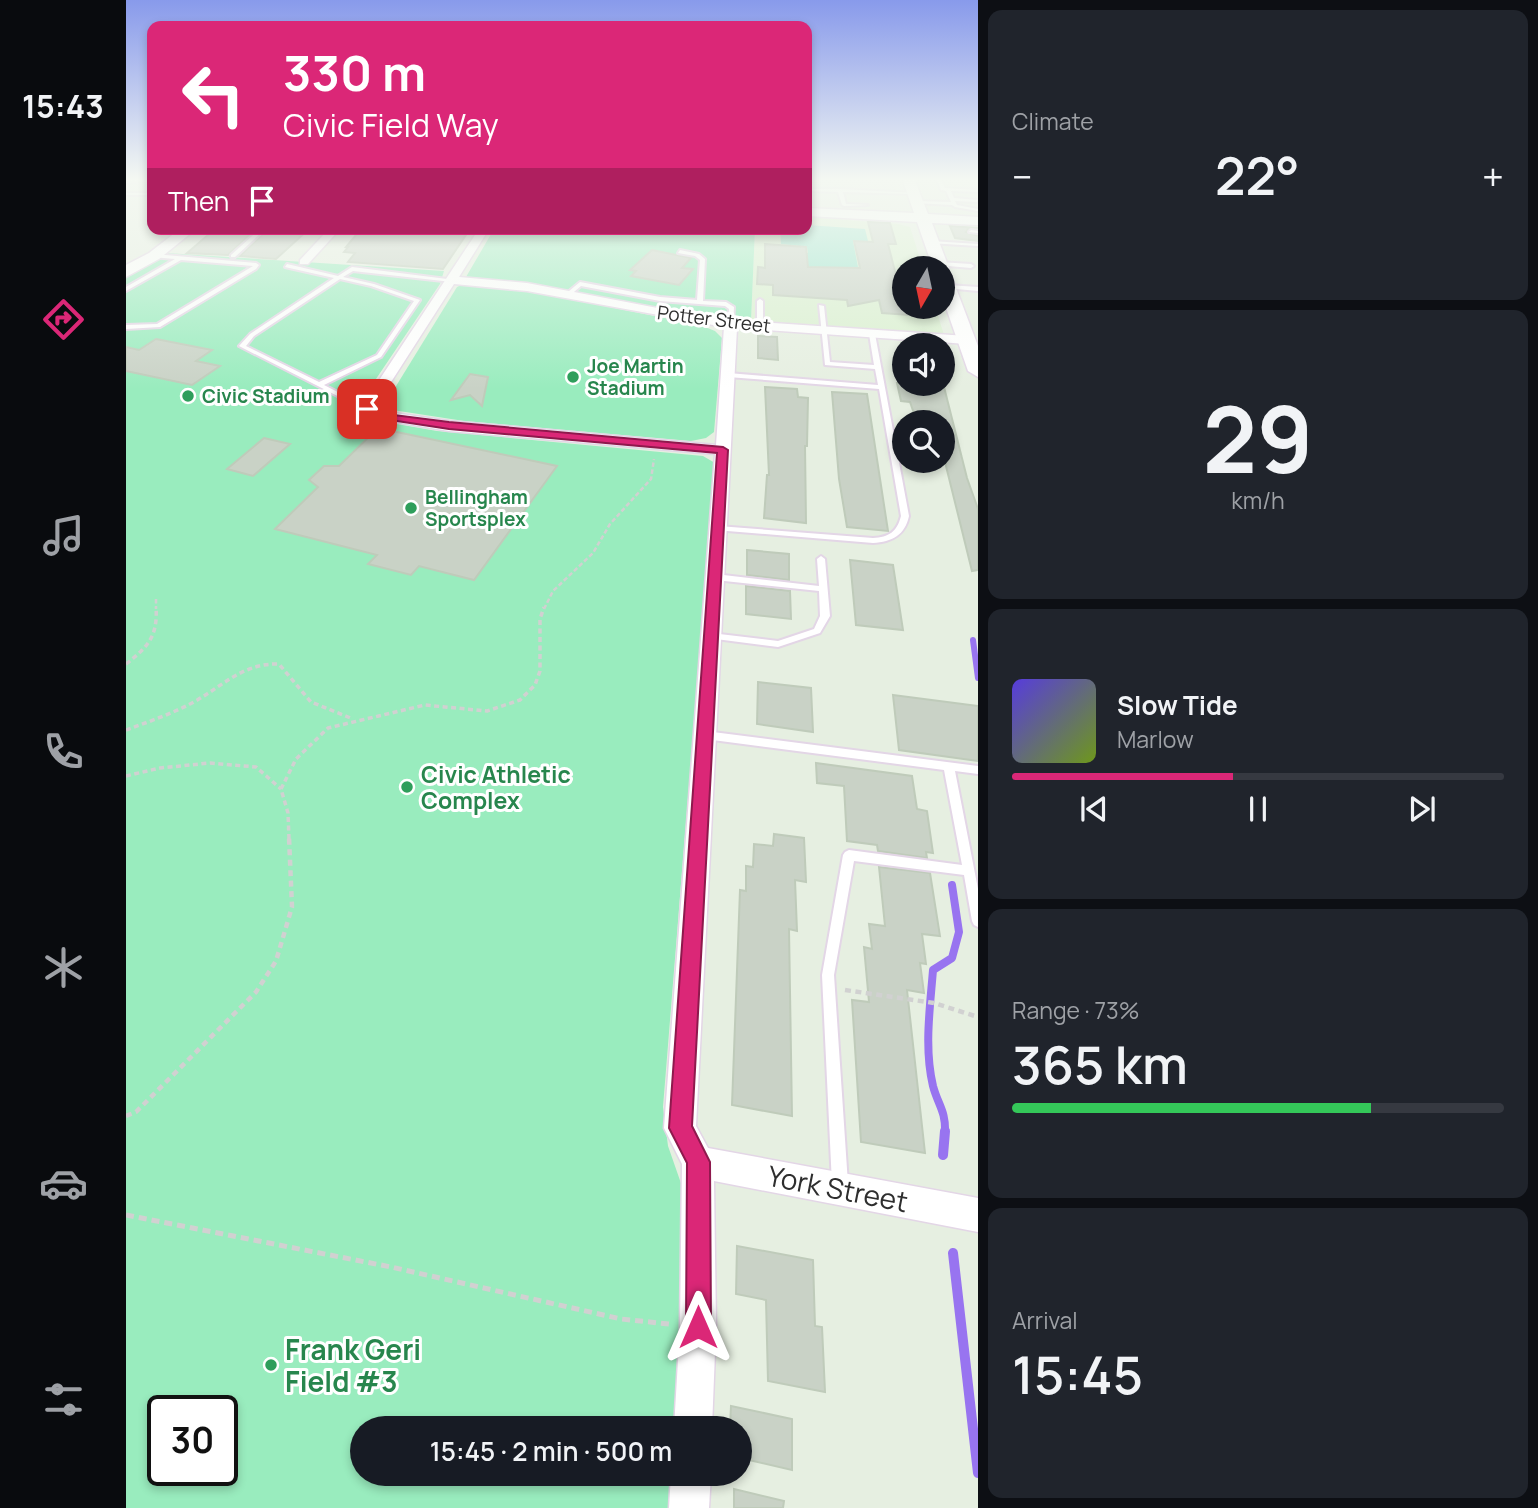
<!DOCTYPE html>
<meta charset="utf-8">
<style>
:root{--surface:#171b24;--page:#20242c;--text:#f1f3f6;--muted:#9ea1a6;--line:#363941;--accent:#db2777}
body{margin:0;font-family:Manrope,sans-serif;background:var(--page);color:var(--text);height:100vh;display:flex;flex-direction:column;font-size:26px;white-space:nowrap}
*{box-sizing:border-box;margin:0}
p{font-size:23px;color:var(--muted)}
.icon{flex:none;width:38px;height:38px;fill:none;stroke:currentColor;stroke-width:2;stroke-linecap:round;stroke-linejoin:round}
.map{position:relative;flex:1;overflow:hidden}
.panel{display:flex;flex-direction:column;gap:10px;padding:10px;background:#0d0f14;width:560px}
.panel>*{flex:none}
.hud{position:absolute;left:21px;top:21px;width:665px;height:214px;border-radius:14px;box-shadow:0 4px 10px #0003;background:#db2777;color:#fff;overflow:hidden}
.needle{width:46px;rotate:189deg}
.controls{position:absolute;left:766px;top:256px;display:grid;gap:14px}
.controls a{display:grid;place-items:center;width:63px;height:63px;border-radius:50%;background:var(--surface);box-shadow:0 4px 10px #0003;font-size:35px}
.speed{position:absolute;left:21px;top:1395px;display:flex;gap:14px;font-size:35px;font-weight:700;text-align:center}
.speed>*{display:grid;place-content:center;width:91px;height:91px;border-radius:50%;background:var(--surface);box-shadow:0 4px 10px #0003;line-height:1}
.speed .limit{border:4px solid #111;border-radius:10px;background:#fff;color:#111}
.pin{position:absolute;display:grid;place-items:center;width:60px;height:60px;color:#fff;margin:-30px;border-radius:14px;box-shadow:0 4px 10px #0006}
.me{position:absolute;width:77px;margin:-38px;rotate:0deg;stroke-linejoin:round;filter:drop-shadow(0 0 5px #0008)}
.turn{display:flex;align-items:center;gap:24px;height:147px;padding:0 21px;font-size:32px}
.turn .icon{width:91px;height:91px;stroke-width:2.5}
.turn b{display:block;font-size:49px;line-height:60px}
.then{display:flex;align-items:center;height:66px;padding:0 21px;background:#0003;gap:14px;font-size:26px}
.big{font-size:52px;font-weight:600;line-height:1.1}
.panel .card{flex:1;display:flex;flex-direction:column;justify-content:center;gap:10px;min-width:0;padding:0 24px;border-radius:14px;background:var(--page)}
.panel .dial{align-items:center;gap:0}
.dial b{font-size:91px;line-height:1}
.song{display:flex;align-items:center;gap:21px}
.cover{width:84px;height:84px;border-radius:10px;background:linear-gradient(135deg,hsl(250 70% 55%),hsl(80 70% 35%))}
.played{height:7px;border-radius:4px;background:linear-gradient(90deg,var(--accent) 45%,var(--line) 45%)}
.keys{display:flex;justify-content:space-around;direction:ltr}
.heat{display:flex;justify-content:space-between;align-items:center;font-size:38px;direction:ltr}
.charge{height:10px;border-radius:5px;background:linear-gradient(90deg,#34c759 73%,var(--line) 0)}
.trip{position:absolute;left:224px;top:1416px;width:402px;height:70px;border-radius:35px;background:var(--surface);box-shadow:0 4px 10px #0003;font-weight:600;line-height:70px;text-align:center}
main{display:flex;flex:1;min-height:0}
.menu{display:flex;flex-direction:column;width:126px;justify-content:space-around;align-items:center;background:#090b0e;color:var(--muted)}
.menu .icon{width:49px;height:49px}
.menu .selected{color:var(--accent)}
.menu b{font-size:32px;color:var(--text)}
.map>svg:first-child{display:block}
</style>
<main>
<nav class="menu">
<b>15:43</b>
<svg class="icon selected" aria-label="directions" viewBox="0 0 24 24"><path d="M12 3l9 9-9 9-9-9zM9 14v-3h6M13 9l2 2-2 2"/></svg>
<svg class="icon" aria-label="music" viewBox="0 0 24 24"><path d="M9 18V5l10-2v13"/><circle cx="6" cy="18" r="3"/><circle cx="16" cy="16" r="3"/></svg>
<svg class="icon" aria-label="phone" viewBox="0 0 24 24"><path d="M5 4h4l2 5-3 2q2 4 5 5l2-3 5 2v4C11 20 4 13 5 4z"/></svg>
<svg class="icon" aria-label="climate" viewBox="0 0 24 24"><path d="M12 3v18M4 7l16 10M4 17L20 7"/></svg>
<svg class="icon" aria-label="car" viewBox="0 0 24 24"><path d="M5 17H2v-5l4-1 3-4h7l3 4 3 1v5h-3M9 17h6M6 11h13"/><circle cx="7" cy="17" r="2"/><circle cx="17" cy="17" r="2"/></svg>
<svg class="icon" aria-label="filters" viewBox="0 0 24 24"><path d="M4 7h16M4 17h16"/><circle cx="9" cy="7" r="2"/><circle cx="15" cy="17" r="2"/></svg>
</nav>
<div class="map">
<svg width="852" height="1508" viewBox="0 0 852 1508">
<rect width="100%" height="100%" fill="#e6efe1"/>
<polygon fill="#daf0d0" points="681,217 772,224 784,227 797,268 779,268 779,306 809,306 818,335 625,321 629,229 681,229"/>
<polygon fill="#9de5ce" points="681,225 739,229 742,241 727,241 732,267 680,268 679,253 682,253 681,247 655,244 654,229 681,229"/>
<g fill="#99ecbe" fill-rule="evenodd">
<polygon points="368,229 629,229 625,321 593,321 390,282 340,277"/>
<path d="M41,253L318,271L314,284L225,416L311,431L577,456L589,463L537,1107L542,1146L565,1212L550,1428H236V1474H547L545,1508H0V276ZM37,1410H96V1470H37Z"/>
<polygon points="338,284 377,286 574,325 589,331 596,338 588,432 580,438 565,441 338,421 260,409 259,404 331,287"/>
</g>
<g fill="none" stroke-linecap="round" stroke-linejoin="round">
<polyline stroke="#9874f0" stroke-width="6" points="847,640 852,678"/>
<path stroke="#9874f0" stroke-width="8" d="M819,1133C820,1111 812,1105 807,1086C798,1048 804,1008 807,970L826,958L833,932L826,885"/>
<g stroke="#9874f0" stroke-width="10">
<polyline points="817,1155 819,1131"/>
<polyline points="827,1253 852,1473"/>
</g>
</g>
<g fill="#c9d2c6" stroke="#bfcbba" stroke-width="2">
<polygon points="742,222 764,223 770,244 762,244 772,283 779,283 779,306 783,315 756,313 753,300 722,306 721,300 647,295 647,285 631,284 632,267 639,268 639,244 680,247 682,267 734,268 728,241 747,242"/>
<polygon points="824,226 852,228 843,228 840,232 852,236 852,241 829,238"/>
<polygon points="89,229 130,229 102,255 61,253"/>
<polygon points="142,229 183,229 150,259 114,256"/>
<polygon points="235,229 344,229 317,269 222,262 229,253 218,252 222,247 220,247"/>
<polygon points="526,250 565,258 556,268 567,269 553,285 505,276 510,271 504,270"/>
<polygon points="632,336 651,337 652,360 632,358"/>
<polygon points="30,339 86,350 70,361 94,366 66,385 0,371 0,347 13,350"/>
<polygon points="344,374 362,377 356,406 344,395 325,400"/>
<polygon points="771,383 817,383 841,478 852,509 852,570 846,571 820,466 817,422 791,422 784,402 775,401"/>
<polygon points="639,387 671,389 672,397 682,398 681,446 679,446 680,523 638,518 641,475 643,475"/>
<polygon points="706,392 741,394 762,531 721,527 713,479"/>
<polygon points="252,428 304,439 431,466 348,580 293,566 285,575 242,564 251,555 149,529 192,487 183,480 198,466 213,466"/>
<polygon points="138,438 164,444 127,476 101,469"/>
<polygon points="621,550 663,554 663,580 621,575"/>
<polygon points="724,560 767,565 777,630 730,625"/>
<polygon points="620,586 664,591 665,619 620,614"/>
<polygon points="632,682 685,688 687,732 631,724"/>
<polygon points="767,695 852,706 852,761 773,750"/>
<polygon points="690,763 786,776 791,809 801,811 807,853 800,852 801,858 752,851 751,845 721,841 718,786 691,783"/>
<polygon points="648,834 678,838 680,882 669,880 671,931 663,929 666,1116 606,1105 614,890 620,891 620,866 627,867 628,844 647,846"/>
<polygon points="753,867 804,873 814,936 796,934 800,964 794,963 798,993 781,990 799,1153 735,1142 726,1000 743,1002 738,947 746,949 743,924 759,926"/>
<polygon points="611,1246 687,1260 689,1326 696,1327 699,1392 642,1381 640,1300 610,1294"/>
<polygon points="605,1406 666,1419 666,1470 614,1458 614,1428 604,1428"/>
<polygon points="608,1489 658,1501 657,1508 608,1508"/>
</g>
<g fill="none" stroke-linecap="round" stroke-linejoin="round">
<g stroke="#e3d6e6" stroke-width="4">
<g id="lane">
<polygon points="810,178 814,178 819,188 852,190 852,192 825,191 828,198 852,200 851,202 829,201 831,205 852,209 852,211 829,207 826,205 789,203 791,201 825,202 820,191 815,190"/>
<polygon points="681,189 714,189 789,193 787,194 717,192 720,204 742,205 718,206 716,205 712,192 681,191"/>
<rect x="0" y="193" width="26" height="2"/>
<polygon points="134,229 139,229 109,257 105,257 105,255"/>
<polygon points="845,230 852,231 852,233 843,232"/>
<polygon points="805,241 852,244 852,246 803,243"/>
<polygon points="554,250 573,254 579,259 577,301 600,302 608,307 607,325 602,324 603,309 599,306 534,301 455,286 442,297 437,296 454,282 534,297 571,300 574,260 569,256 552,253"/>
<polygon points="28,254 130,263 133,265 130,269 34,327 0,329 0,325 31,324 127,266 55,260 0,291 0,287 49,259 26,257"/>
<polygon points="813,262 845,264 848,266 845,268 811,265"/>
<path d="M161,264L212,276L226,267L329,280L326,282L227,271L217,277L248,284L294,300L255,357L198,385L243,408V410L241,411L113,346L124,334L208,278L159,267ZM214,279L245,286L288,301L251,355L193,382L120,346L128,336Z"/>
<polygon points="822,285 852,287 852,291 820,288"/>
<polygon points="634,299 637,301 637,326 634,328 631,326 631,301"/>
<path d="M693,305L698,306L704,362L748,365L743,334L746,332L749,334L783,516C779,535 766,542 747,543L589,530V526H592L747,538C763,537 771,532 775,516L753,389L602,377L599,375L602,373L752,385L749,369L699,365Z"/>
<polygon points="695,556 699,559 704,616 694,633 652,647 582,638 580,636 585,633 652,641 688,629 694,616 693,591 589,580 585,577 589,574 693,586 691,559"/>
<polygon points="579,731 852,766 852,774 829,771 852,889 852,927 848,925 846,921 838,875 728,861 708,975 722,1184 719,1189 714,1192 709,1189 706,1184 696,975 717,855 719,852 723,850 836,865 818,770 579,739 574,735"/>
</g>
</g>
<g stroke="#e3d6e6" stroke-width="3">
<g id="street">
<polygon points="203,229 214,229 182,264 174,264 174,260"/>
<path d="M353,229H363L333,277L401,283L589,319L841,336L848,340L841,344L611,328L570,1126L582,1148L852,1198V1232L588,1181L590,1327L586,1428H548L554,1327L556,1164L538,1128L589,454L323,431L258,420L236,412L234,409ZM328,284L401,291L598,327L590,445L323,421L261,412L249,407Z"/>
<polygon points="545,1474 585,1474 583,1508 543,1508"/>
</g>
</g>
<g stroke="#e3d6e6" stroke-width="3">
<g id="secondary">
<polygon points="0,178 22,178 16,182 0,183"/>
<polygon points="776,178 788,178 802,214 852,217 852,225 806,223 823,268 821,271 825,275 852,346 852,377 842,371 817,299 817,268 807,268 791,222 681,216 681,208 788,213"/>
<polygon points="54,229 70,229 33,259 0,277 0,265 23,253"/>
</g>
</g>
<g stroke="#d1d1d1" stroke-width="2.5" stroke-dasharray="4.5 2.5" stroke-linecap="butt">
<polyline points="30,599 30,609"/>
<polyline points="418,609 427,591 467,553 484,524 525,479 528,459"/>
</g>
<g stroke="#d1d1d1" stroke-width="3.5" stroke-dasharray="5 3.5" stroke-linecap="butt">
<path d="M0,664C22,647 32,636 30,607"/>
<path d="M0,730C22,722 45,714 66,703C96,687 116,663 153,664L185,702L227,719"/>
<polyline points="0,776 34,768 84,763 130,767 155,789"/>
<polyline points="163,839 162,813 155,789 170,759 202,728 299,705 361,711 394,700 409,685 414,671 414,619 418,607"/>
</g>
<g stroke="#d1d1d1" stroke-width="4.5" stroke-dasharray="6 4.5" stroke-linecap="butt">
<polyline points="719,990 808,1003 852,1017"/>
<polyline points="0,1116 10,1112 130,992 150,961 166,907 163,837"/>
</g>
<polyline stroke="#d1d1d1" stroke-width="5" stroke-dasharray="8 5" stroke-linecap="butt" points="0,1215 265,1267 495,1319 543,1324"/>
<use href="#lane" fill="#fff" fill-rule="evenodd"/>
<use href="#street" fill="#fff" fill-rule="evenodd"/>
<use href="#secondary" fill="#fff" fill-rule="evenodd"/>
</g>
<linearGradient id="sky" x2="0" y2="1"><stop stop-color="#889aeb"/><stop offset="0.46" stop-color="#f4f8f2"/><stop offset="1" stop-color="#f4f8f2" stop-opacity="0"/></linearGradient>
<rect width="852" height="389" fill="url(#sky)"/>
<polygon fill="#db2777" stroke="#8e194d" stroke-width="2" points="241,406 260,414 323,422 597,447 602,450 566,1126 584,1162 585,1327 581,1336 572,1340 563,1336 560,1327 561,1163 543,1128 591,453 323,429 258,419 237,411 235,409"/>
<g fill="#2e9e5b" stroke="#fff" stroke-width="2.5">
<circle cx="447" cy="377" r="7"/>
<circle cx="62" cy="396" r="7"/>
<circle cx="285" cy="508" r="7"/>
<circle cx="281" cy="787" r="7"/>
<circle cx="145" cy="1365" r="7"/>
</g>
<g text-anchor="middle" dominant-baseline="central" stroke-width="6" stroke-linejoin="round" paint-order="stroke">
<g font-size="19" fill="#2e2e2e" stroke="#fff">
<text transform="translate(588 319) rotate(7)">Potter Street</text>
</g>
<g font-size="19" font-weight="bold" fill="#27864d" stroke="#fff" text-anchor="start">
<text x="461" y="366">Joe Martin<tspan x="461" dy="22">Stadium</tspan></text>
<text x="76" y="396">Civic Stadium</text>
<text x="299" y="497">Bellingham<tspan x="299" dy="22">Sportsplex</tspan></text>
</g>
<g font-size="23" font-weight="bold" fill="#27864d" stroke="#fff" text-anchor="start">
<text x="295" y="774">Civic Athletic<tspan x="295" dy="26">Complex</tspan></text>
</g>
<g font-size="28" fill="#2e2e2e" stroke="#fff">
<text transform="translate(712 1188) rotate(11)">York Street</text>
</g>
<g font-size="28" font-weight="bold" fill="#27864d" stroke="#fff" text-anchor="start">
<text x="159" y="1349">Frank Geri<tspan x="159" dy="32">Field #3</tspan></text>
</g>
</g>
</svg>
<div class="controls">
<a><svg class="needle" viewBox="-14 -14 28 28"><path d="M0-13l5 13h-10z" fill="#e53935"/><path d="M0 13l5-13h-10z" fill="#9ea1a6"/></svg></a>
<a><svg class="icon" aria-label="sound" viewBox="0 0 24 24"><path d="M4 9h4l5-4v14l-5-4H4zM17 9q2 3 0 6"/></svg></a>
<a><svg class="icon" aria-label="search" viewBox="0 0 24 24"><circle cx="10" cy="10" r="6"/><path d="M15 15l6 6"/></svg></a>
</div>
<div class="speed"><div class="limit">30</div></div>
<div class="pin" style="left:241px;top:409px;background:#d93025"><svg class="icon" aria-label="arrive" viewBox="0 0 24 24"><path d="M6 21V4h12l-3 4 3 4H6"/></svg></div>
<svg class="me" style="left:572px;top:1327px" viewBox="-20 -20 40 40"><path d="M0-17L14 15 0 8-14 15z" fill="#db2777" stroke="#fff" stroke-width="4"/></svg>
<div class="trip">15:45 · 2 min · 500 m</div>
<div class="hud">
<div class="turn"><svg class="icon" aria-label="left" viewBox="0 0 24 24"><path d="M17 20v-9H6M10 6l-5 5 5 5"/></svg><div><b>330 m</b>Civic Field Way</div></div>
<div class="then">Then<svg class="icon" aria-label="arrive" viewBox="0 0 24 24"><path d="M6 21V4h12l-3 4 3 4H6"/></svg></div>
</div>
</div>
<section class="panel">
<div class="card"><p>Climate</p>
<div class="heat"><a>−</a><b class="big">22°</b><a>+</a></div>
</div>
<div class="card dial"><b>29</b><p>km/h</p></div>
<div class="card">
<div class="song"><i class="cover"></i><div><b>Slow Tide</b><p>Marlow</p></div></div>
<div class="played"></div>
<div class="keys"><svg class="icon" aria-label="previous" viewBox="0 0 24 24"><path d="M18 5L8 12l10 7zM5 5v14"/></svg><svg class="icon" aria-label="pause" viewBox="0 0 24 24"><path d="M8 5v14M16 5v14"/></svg><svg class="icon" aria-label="next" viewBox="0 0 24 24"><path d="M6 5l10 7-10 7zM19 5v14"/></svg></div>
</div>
<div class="card"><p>Range · 73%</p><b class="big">365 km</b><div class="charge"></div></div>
<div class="card"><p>Arrival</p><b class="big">15:45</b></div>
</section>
</main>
